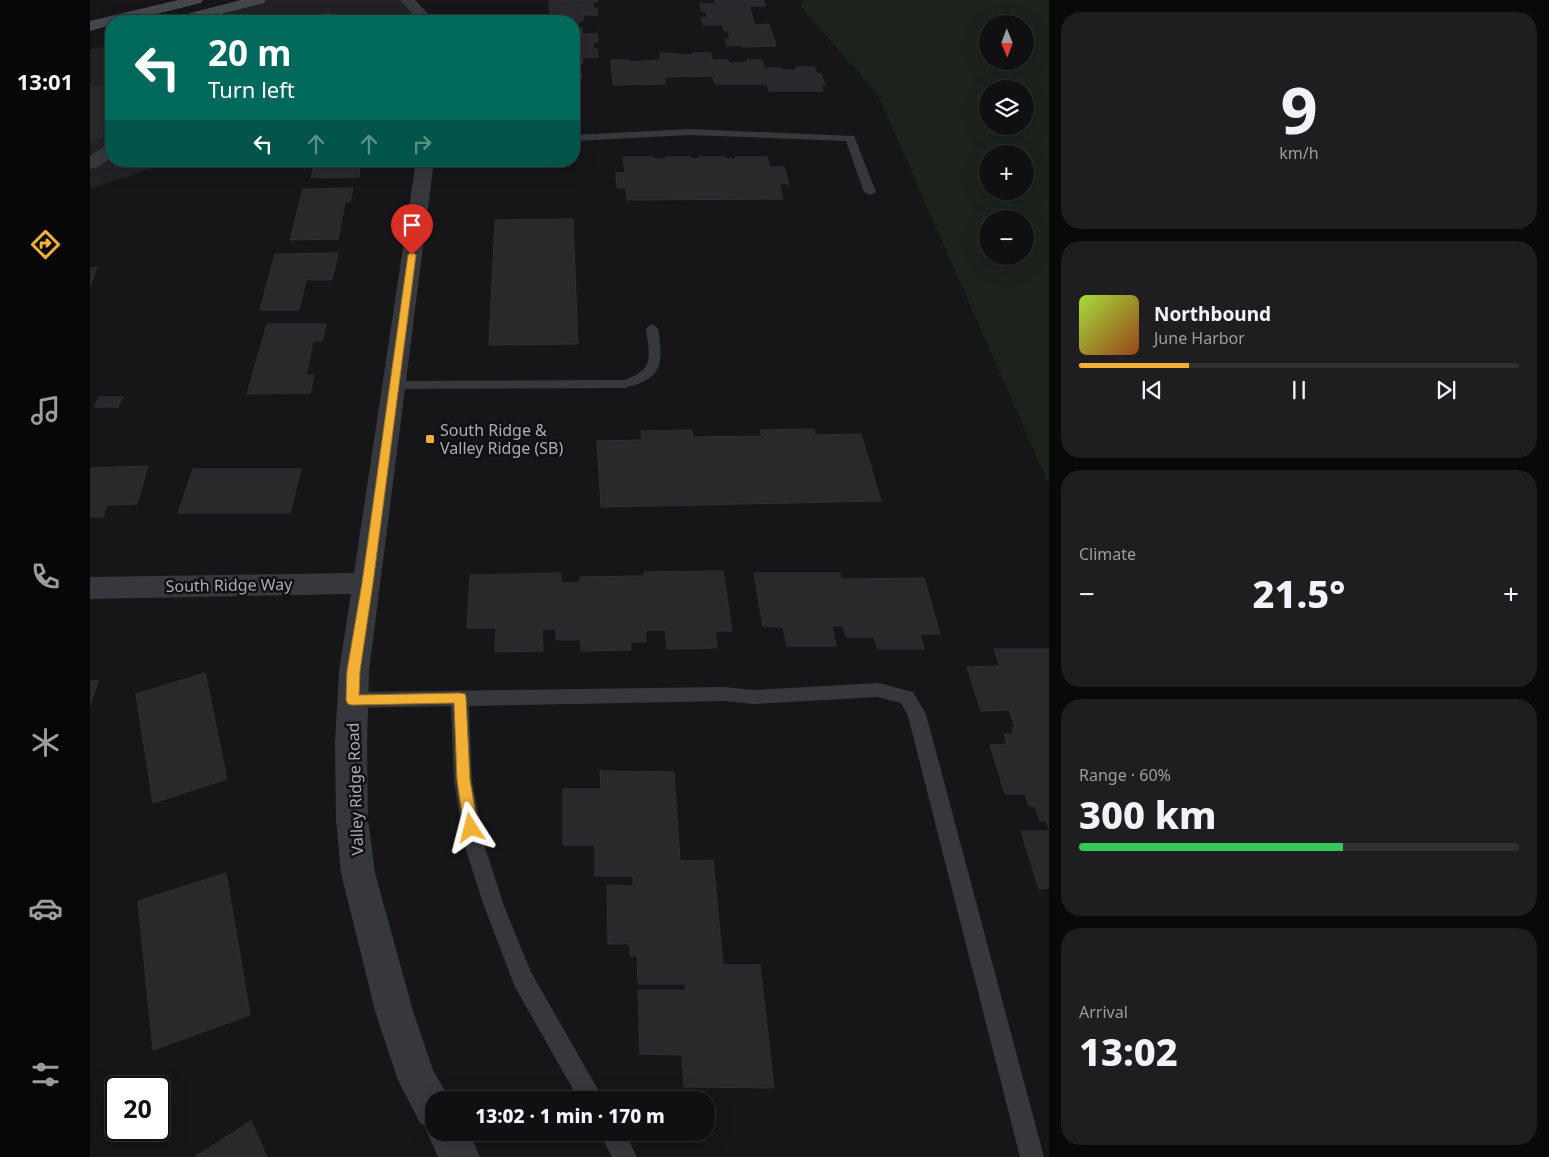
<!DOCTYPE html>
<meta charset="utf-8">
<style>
:root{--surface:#101012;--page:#1e1e20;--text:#f1f3f6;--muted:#9c9d9f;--line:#303032;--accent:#f2b134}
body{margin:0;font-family:"Noto Sans",sans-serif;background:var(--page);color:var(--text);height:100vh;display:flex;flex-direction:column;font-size:19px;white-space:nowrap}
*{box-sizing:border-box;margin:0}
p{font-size:16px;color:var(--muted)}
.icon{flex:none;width:28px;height:28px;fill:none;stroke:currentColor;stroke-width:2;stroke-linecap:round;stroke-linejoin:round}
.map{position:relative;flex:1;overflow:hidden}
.panel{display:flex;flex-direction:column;gap:12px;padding:12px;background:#09090a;width:500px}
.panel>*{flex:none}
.top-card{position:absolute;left:15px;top:15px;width:475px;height:152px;border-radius:20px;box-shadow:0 5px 20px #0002,0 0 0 1px var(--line);background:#00695c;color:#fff;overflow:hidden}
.needle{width:32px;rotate:179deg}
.controls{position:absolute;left:889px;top:15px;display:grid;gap:10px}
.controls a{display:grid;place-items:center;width:55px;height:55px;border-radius:50%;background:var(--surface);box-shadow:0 5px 20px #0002,0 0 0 1px var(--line);font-size:25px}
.speed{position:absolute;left:15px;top:1076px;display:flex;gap:10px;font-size:25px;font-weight:700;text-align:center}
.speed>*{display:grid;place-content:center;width:65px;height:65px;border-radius:50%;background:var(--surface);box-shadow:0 5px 20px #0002,0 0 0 1px var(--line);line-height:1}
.speed .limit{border:2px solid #111;border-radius:8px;background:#fff;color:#111}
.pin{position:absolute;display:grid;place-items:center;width:42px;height:42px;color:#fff;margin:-51px -21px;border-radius:50% 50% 50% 0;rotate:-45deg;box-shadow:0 0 5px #0007}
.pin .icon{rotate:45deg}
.me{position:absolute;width:55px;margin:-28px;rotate:351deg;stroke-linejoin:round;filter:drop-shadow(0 0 4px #0008)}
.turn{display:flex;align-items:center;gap:18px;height:105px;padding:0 20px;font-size:22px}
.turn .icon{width:65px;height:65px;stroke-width:2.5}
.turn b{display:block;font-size:35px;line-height:42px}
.lanes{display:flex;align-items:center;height:48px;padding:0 20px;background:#0003;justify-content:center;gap:25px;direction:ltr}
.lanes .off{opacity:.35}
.big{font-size:38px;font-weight:800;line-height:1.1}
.panel .widget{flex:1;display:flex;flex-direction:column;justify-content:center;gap:8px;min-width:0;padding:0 18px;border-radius:20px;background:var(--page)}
.panel .dial{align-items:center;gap:0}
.dial b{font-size:65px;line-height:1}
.song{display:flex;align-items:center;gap:15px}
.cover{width:60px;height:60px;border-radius:8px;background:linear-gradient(135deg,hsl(80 70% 55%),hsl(20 70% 35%))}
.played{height:5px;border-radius:2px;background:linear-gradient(90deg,var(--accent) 25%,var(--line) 25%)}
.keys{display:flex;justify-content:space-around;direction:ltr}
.heat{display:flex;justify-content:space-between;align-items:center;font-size:28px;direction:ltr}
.charge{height:8px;border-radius:4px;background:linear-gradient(90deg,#34c759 60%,var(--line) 0)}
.trip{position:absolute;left:335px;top:1091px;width:290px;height:50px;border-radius:20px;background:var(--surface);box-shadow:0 5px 20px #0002,0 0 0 1px var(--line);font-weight:800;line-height:50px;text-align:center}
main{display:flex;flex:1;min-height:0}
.dock{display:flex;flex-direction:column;width:90px;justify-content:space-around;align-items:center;background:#060607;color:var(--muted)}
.dock .icon{width:35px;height:35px}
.dock .active{color:var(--accent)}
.dock b{font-size:22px;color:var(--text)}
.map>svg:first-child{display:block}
</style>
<main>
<nav class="dock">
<b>13:01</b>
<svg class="icon active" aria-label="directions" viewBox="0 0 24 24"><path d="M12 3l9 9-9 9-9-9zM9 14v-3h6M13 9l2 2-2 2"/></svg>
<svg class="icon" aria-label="music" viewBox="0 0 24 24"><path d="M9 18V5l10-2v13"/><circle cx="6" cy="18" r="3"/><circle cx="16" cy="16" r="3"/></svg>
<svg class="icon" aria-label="phone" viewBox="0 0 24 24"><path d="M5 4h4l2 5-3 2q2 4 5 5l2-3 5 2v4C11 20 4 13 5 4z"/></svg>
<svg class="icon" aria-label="climate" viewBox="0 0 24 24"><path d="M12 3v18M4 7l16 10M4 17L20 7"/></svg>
<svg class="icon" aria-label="car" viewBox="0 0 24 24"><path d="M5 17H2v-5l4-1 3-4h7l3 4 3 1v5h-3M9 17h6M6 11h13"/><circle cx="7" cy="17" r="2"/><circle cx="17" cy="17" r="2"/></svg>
<svg class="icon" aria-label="filters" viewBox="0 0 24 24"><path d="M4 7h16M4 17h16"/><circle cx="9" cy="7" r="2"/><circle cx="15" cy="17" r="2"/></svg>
</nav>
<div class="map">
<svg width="959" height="1157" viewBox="0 0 959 1157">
<rect width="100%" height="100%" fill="#161618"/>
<g fill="#222225">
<polygon points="169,0 317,0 337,21 96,21"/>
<polygon points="21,44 21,161 84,161 0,189 0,50"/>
</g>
<path fill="#1c231d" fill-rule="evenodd" d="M714,0H959V485L788,95L710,6ZM898,24H935V61H898ZM898,89H935V126H898ZM898,154H935V191H898ZM898,219H935V256H898Z"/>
<g fill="#29292c" stroke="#303034">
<polygon points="459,0 507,0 508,2 503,2 503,8 507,8 508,15 493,15 493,21 488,22 488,28 492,28 492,34 507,34 508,42 503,42 503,49 507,49 508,57 492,57 493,64 487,64 488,71 491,71 492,79 484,79 484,21 444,21 444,15 460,15"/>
<polygon points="625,0 673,0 675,6 659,6 665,25 679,24 686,46 652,47 651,45 637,46 635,39 640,39 638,31 634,31 633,25 613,25 611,18 618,18 616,11 612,11 610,4 626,4"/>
<polygon points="570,53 604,55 603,53 621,53 622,60 638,60 639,63 658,62 657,60 672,60 674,68 690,68 690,70 707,70 706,67 724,67 727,74 731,74 735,85 731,85 733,91 679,91 677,84 625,84 623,76 574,77 576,84 523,85 521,60 539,60 540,62 571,60"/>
<polygon points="2,86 21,89 21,125 11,133 15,135 0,143 0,87"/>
<polygon points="533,157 563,157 563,159 577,159 576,157 600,157 601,159 610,159 609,157 635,157 636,159 646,159 645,157 677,157 680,167 694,167 699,184 689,184 693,199 537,200 536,188 527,188 526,173 535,173"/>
<polygon points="225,161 271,161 269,177 221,178"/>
<polygon points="263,188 260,202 255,202 248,239 200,240 213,189"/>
<polygon points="483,219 488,344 399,345 405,220"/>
<polygon points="248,253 242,280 216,280 209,310 170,310 185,254"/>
<polygon points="7,267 0,287 0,268"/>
<polygon points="177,324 236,324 232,341 223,341 216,375 224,375 220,393 157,394"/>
<polygon points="9,397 33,397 28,407 4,407"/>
<polygon points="724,429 725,435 771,434 791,501 511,507 507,441 552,440 551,431 602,430 603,437 672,436 670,430"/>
<polygon points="58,466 47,504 17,505 13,517 0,517 0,468"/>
<polygon points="103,469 211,469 200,513 88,513"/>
<polygon points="633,571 642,631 625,631 627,648 577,649 575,630 555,630 556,642 540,642 541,650 491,651 491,640 466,640 466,629 452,629 453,651 405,652 406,628 377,628 380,575 471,573 471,583 490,582 490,577 554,576 554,572"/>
<polygon points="664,573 750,573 751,579 834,578 850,634 830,634 834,649 788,649 784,637 756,637 753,626 742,626 746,646 697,646 693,627 673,626"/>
<polygon points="904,649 959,649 959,829 956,821 950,821 945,806 939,806 935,794 915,794 900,745 917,744 914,734 924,734 922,728 925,728 919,710 891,711 877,667 910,666"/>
<polygon points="115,673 137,779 63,803 46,694"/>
<polygon points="0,681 8,681 0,705"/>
<polygon points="510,771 584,772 590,861 623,860 633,965 670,965 684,1088 594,1087 592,1055 550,1054 548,990 596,990 595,984 548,984 547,956 540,956 540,944 518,944 517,885 543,886 543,876 505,876 505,845 473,845 473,789 511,789"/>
<polygon points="931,831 959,831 959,888 949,889"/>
<polygon points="136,873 160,1015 63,1050 48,901"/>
<polygon points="161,1121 177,1157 105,1157"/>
</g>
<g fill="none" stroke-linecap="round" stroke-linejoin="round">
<g fill="#37383d" fill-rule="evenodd">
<polygon points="126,8 141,21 132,21 122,11"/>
<polygon points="238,13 250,16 256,21 246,21 238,18 209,21 220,16"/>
<polygon points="600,129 764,136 786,192 780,195 774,192 756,141 600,135 484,141 484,135"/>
<path d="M562,324L568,328C573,364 574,378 535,388L303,389L298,388L296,385L298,382L303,381L534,380C566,369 559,356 556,328Z"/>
<polygon points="788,683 823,692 836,714 954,1157 930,1157 818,716 811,703 788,697 663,704 635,701 379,706 382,780 394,844 414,906 441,972 514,1100 489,1100 425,987 394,906 374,844 364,780 361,706 262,708 256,705 253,700 256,695 262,692 635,687 663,690"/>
<polygon points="509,1132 534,1132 547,1157 522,1157"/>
</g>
<g fill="#37383d" fill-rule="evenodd">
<polygon points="310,0 325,0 345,21 329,21"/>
<polygon points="21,145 21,158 6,168 0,169 0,156 15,146"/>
<polygon points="326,161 344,161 279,671 277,743 278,819 285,873 323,1011 343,1070 360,1100 344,1100 344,1132 379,1132 390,1157 348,1157 337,1132 339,1127 330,1123 308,1080 285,1011 251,873 246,819 245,743 249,671 261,594 0,599 0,577 264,573"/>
</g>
<g fill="#45474d" fill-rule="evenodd">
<polygon points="88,0 113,0 111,3 38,21 21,21 21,25 0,31 0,21"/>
<polygon points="151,0 176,0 174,3 103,21 78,21 81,18"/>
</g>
</g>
<polygon fill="#f2b134" stroke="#9d7322" points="322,252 326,255 283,583 270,671 269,695 370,693 375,694 376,698 380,780 388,828 386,832 381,834 376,832 374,828 367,780 364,703 262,705 258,704 256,700 257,671 272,583 318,255"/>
<rect fill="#f2b134" stroke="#111113" stroke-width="2" x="335" y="434" width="10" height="10" rx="2.5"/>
<g text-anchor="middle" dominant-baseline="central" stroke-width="5" stroke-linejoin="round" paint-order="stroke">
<g font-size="16" fill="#a8adb8" stroke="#111113" text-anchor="start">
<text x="350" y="430">South Ridge &amp;<tspan x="350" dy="18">Valley Ridge (SB)</tspan></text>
</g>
<g font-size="16" fill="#a8adb8" stroke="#111113">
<text transform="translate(139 585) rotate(-1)">South Ridge Way</text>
<text transform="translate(265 789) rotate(-92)">Valley Ridge Road</text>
</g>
</g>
</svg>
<div class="controls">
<a><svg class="needle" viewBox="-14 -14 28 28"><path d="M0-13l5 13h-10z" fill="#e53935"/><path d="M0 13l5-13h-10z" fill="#9c9d9f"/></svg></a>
<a><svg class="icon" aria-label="layers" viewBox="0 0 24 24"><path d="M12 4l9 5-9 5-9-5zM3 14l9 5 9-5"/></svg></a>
<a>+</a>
<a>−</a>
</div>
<div class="speed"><div class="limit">20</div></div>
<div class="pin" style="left:322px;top:255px;background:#d93025"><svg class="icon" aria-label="arrive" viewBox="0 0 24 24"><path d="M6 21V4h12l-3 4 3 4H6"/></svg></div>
<svg class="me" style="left:381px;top:828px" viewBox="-20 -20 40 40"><path d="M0-17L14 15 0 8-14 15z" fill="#f2b134" stroke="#fff" stroke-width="4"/></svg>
<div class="trip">13:02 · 1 min · 170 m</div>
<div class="top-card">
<div class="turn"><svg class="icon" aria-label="left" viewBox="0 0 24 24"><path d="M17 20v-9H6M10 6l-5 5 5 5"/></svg><div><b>20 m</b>Turn left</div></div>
<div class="lanes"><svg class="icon" aria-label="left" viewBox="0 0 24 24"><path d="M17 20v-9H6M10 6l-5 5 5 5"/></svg><svg class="icon off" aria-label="ahead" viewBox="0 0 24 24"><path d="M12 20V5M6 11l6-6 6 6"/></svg><svg class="icon off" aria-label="ahead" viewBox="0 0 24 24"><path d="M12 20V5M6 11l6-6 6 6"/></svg><svg class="icon off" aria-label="right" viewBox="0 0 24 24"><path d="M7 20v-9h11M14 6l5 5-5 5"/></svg></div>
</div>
</div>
<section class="panel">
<div class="widget dial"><b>9</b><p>km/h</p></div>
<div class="widget">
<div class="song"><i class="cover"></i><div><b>Northbound</b><p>June Harbor</p></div></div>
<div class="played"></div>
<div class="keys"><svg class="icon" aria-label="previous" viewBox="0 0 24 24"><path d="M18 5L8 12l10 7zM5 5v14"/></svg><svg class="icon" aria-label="pause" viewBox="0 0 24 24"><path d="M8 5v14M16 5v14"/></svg><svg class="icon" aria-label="next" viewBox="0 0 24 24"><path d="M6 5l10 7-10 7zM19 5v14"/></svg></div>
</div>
<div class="widget"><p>Climate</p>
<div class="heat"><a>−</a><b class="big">21.5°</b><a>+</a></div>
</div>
<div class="widget"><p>Range · 60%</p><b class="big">300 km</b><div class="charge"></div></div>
<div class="widget"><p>Arrival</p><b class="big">13:02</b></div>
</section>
</main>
